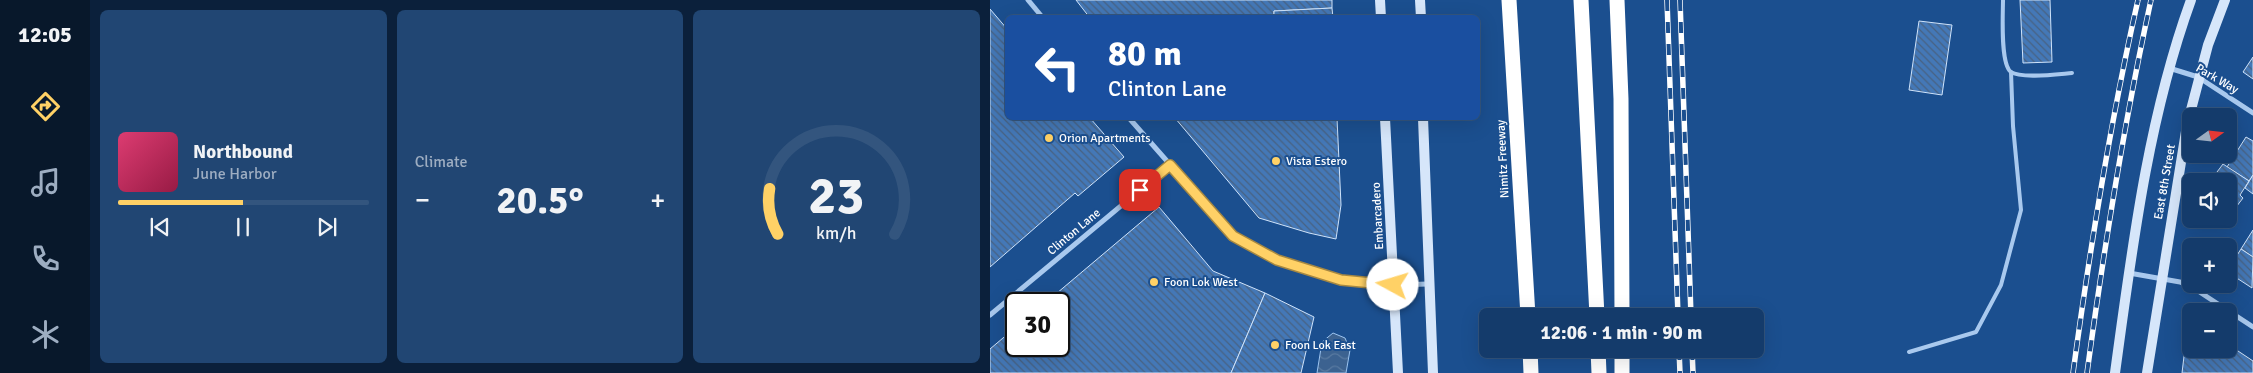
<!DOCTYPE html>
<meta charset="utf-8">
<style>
:root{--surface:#143b6b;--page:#214673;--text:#f1f3f6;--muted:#9dadc1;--line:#33557e;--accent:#ffd166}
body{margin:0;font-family:Signika,sans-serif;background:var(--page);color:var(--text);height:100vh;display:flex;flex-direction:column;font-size:19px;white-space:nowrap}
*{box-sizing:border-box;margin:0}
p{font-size:16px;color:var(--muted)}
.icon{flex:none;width:28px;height:28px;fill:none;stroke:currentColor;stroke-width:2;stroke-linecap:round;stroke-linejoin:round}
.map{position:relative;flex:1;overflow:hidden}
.side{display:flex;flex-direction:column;gap:10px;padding:10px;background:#0b203b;width:900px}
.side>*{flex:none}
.hud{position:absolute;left:15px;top:15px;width:475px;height:105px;border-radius:8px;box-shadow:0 5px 20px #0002,0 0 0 1px var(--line);background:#1a4fa0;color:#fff;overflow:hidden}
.needle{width:32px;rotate:75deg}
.tools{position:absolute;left:1192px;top:108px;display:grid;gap:10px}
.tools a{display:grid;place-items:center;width:55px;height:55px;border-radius:8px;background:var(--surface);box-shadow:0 5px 20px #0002,0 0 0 1px var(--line);font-size:25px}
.speed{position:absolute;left:15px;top:292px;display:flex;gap:10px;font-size:25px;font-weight:700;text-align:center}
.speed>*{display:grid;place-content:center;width:65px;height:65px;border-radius:50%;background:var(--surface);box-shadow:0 5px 20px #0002,0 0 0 1px var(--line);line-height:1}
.speed .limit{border:2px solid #111;border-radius:8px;background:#fff;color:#111}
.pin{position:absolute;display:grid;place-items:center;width:42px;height:42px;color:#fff;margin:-21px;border-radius:10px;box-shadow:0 2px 8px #0006}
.me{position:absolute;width:55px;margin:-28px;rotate:276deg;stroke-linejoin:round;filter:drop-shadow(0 0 4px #0008)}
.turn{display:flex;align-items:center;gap:18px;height:105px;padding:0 20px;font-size:22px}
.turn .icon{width:65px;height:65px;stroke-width:2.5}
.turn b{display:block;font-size:35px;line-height:42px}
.big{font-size:38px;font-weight:800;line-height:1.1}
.side .widget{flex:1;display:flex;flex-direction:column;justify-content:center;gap:8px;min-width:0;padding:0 18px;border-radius:8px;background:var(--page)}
.side .dial{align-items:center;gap:0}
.dial svg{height:130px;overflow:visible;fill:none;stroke:var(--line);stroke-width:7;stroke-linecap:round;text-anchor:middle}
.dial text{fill:var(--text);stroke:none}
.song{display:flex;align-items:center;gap:15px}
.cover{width:60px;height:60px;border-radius:8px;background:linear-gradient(135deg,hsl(340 70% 55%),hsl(340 70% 35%))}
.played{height:5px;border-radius:2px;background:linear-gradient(90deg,var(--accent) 50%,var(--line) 50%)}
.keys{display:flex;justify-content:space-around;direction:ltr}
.heat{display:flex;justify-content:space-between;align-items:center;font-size:28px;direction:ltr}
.side .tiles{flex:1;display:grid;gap:10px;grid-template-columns:repeat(3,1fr)}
.trip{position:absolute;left:489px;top:308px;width:285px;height:50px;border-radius:8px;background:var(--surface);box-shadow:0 5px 20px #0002,0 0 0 1px var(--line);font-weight:800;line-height:50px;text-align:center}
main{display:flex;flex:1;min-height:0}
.tabs{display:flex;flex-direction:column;width:90px;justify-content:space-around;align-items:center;background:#08182b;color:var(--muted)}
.tabs .icon{width:35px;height:35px}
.tabs .selected{color:var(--accent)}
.tabs b{font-size:22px;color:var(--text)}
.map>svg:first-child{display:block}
</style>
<main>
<nav class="tabs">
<b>12:05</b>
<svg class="icon selected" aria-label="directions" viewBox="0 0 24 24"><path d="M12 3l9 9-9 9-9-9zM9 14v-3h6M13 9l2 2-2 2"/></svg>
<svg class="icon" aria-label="music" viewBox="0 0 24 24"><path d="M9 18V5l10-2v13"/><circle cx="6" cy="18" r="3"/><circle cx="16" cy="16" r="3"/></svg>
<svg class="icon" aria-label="phone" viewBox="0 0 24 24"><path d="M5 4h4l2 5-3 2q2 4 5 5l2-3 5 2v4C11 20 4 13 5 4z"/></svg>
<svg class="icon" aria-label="climate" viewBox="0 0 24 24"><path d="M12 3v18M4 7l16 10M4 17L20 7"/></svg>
</nav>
<section class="side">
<div class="tiles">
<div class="widget">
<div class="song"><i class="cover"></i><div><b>Northbound</b><p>June Harbor</p></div></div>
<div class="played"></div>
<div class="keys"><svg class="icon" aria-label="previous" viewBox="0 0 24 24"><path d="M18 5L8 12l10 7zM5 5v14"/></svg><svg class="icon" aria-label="pause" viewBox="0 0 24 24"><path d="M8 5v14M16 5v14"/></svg><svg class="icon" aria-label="next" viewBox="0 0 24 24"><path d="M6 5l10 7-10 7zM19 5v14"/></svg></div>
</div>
<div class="widget"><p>Climate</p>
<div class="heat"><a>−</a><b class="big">20.5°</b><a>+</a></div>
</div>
<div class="widget dial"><svg viewBox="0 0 100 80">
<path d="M14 69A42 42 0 1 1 86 69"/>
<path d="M14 69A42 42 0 0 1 9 41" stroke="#ffd166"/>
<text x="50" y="56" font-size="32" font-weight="700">23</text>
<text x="50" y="72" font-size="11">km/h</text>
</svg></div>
</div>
</section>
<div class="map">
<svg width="1263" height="373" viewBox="0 0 1263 373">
<defs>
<pattern id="water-waves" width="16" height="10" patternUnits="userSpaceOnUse" patternTransform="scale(1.25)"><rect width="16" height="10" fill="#3c6290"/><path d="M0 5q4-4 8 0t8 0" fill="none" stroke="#597aa1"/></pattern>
<pattern id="building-back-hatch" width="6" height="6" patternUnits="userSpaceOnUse" patternTransform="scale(1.25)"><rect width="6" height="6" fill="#4478b7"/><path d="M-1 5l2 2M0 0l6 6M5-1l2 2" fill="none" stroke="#486282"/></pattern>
</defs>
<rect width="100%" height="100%" fill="#1b4f8f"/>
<polygon fill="url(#water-waves)" stroke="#9cc4f0" points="343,333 355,338 360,350 356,373 327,373 332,342"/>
<g fill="url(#building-back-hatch)" stroke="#cfe3fa">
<polygon points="86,0 342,0 342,8 284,11 284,18 100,18"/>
<polygon points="1030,0 1060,0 1062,62 1033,63"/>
<polygon points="342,8 343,18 284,18 284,11"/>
<polygon points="0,9 18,30 18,118 93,118 95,120 100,118 134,157 88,196 85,193 0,267"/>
<polygon points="929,21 962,25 952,95 919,90"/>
<polygon points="1263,57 1263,79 1253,72"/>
<polygon points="185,118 347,118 351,205 346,239 319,233 269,218"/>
<polygon points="1256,137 1263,141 1263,175 1259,181 1237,167"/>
<polygon points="1233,164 1259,181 1250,195 1253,198 1240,215 1239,181 1227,181 1231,175 1227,172"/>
<polygon points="1263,175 1263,194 1255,188"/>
<polygon points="169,207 223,271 275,293 241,373 0,373 0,349 26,327 26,346 69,346 69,304 54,304"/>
<polygon points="1263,230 1263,257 1251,249"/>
<polygon points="1251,249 1263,257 1262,288 1239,273 1239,268"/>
<polygon points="275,293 324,317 311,373 241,373"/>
<polygon points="1201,328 1201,349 1239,349 1239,345 1263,361 1263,373 1192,373 1197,331"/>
</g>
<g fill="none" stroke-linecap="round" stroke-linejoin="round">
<g stroke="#a9c9ee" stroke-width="4">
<path d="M1013,0C1013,14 1010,64 1021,72C1031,79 1069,74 1082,73"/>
<polyline points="919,352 986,332 1011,285 1031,210 1023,126 1021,72"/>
</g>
<g stroke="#a9c9ee" stroke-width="5">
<polyline points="38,0 53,18"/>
<polyline points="1179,68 1208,77 1263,113"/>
<polyline points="139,118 243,236 287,260 351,280 403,285 438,284"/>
<polyline points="1139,273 1190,282 1202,287 1263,327"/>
<polyline points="0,315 180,165"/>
</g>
<g stroke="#d6e6fa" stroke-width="10">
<polyline points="390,0 391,18"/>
<polyline points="430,0 431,18"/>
<polyline points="395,118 408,373"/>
<polyline points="433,118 443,373"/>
<path d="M1125,373C1142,249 1158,118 1201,0"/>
<polyline points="1157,373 1197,125 1218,45 1235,0"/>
</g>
<g stroke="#fff" stroke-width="15">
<polyline points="519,0 538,316"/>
<polyline points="591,0 607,316"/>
<polyline points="627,0 631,99 632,316"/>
<polyline points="540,349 541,373"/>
<polyline points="608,349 609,373"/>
<polyline points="632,349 632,373"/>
</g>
<g stroke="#fff" stroke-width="5.5">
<g id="rail">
<polyline points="677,0 688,316"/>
<polyline points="690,0 701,316"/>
<polyline points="689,349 690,373"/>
<polyline points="702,349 703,373"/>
<path d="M1083,373C1100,248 1120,123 1148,0"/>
<path d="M1097,373C1114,248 1134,123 1161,0"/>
</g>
</g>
<use href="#rail" stroke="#1b4f8f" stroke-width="4" stroke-dasharray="11" stroke-linecap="butt"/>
</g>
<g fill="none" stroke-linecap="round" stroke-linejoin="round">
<g stroke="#a68842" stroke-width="12">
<polyline id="route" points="150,190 180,165 243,236 287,260 351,280 403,285"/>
</g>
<use href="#route" stroke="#ffd166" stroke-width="9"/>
</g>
<g fill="#ffd166" stroke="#1b4f8f" stroke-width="2">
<circle cx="59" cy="138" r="5"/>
<circle cx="286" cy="161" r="5"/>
<circle cx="164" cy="282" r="5"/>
<circle cx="285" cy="345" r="5"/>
</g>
<g text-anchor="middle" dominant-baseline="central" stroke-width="4" stroke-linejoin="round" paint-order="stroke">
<g font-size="12" fill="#fff" stroke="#1b4f8f">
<text transform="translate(1227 79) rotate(30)">Park Way</text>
<text transform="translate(513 159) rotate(-93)">Nimitz Freeway</text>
<text transform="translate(1175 182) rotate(-80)">East 8th Street</text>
<text transform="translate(388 216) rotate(-93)">Embarcadero</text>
<text transform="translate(84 232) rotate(-40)">Clinton Lane</text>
</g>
<g font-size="12" fill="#fff" stroke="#1b4f8f" text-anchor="start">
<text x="69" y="138">Orion Apartments</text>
<text x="296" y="161">Vista Estero</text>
<text x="174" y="282">Foon Lok West</text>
<text x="295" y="345">Foon Lok East</text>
</g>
</g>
</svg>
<div class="tools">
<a><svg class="needle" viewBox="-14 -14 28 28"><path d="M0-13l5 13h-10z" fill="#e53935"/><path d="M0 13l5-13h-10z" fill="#9dadc1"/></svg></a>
<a><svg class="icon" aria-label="sound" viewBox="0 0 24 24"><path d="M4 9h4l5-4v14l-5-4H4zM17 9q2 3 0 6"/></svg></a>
<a>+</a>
<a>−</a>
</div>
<div class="speed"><div class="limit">30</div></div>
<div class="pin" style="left:150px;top:190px;background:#d93025"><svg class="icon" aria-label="arrive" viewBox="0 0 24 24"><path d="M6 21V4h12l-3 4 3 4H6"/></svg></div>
<svg class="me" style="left:403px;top:285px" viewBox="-20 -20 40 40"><circle r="19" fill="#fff"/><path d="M0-13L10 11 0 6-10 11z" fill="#ffd166"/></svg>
<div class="trip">12:06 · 1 min · 90 m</div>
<div class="hud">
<div class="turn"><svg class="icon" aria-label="left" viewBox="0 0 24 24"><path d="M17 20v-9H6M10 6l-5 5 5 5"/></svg><div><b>80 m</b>Clinton Lane</div></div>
</div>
</div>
</main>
